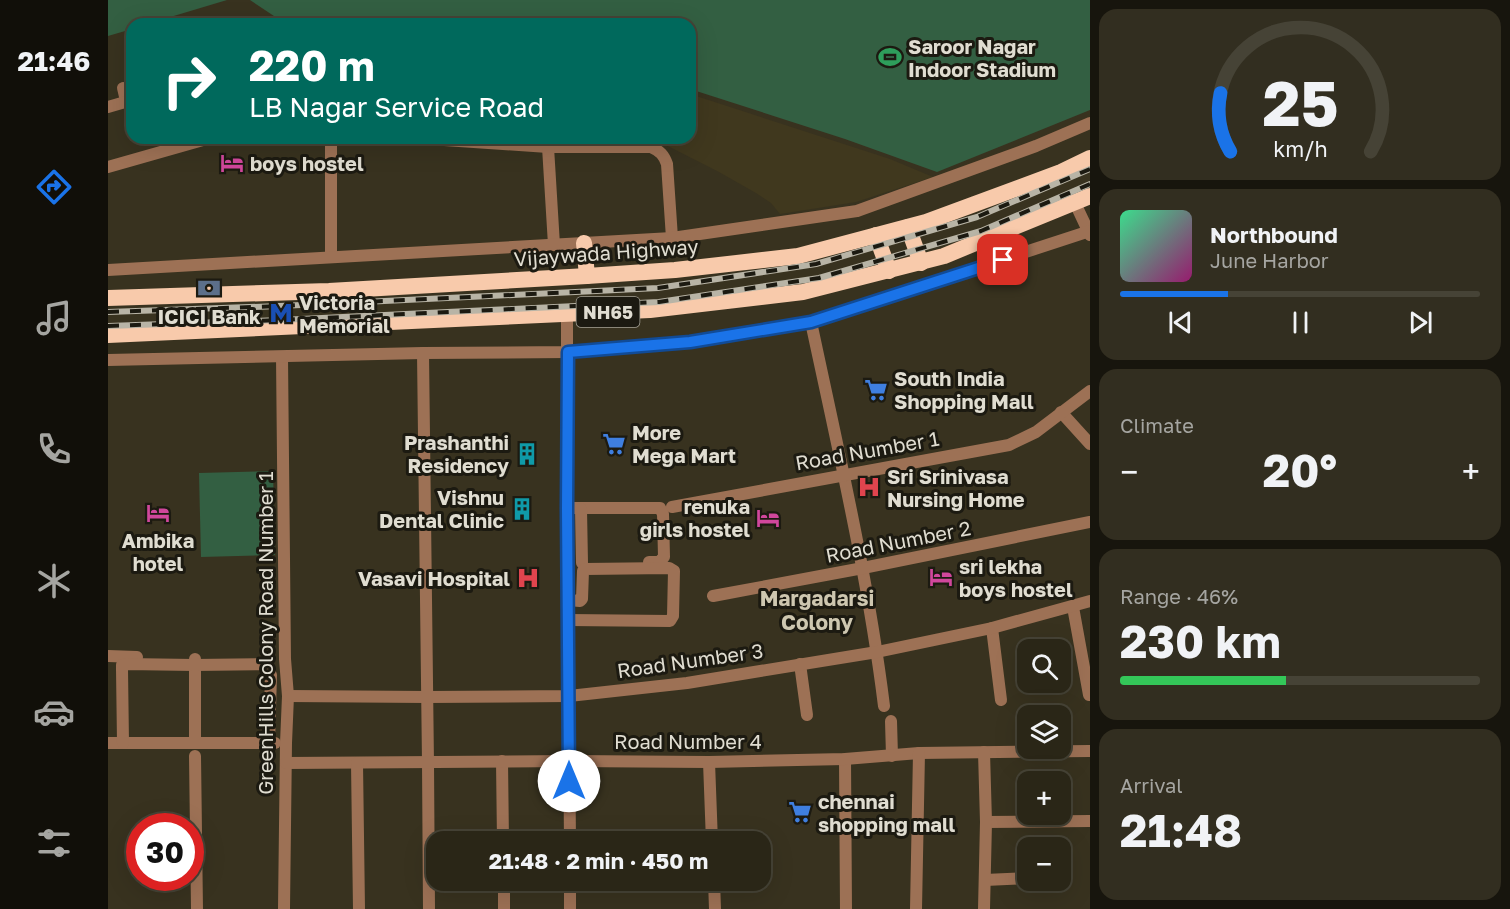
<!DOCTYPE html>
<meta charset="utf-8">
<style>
:root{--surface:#2a2617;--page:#322e20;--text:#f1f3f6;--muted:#a5a5a1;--line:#464336;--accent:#1a73e8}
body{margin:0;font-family:"Golos Text",sans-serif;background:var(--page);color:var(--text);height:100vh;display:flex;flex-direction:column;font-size:22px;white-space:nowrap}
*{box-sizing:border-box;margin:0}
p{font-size:20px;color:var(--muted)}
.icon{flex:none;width:33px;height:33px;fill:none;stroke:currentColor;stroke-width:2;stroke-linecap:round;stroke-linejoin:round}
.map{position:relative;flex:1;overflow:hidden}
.details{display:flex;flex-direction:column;gap:9px;padding:9px;background:#17150d;width:420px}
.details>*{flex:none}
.hud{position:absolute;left:18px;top:18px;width:570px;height:126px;border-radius:18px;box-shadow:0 6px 24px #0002,0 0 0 2px var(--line);background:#00695c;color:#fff;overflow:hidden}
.buttons{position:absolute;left:909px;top:639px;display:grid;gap:12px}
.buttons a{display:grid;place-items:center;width:54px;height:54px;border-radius:12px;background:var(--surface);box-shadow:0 6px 24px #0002,0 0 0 2px var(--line);font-size:30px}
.speed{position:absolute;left:18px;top:813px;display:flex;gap:12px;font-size:30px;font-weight:700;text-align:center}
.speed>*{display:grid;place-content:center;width:78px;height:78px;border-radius:50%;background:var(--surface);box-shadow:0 6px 24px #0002,0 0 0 2px var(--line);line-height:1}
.speed .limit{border:9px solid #d22;background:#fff;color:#111}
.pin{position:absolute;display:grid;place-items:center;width:51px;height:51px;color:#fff;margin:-26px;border-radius:12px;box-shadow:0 3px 9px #0006}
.me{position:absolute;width:66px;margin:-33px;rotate:0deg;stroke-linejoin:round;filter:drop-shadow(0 0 4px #0008)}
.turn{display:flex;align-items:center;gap:21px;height:126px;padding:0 24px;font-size:27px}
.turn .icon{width:78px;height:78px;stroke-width:2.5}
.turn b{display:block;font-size:42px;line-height:51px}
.big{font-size:45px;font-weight:700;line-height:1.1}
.details .tile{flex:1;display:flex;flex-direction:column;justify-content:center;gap:9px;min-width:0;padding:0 21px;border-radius:18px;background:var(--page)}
.details .dial{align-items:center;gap:0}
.dial svg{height:156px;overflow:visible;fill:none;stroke:var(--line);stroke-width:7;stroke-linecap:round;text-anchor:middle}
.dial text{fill:var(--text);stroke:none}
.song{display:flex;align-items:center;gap:18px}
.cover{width:72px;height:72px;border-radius:9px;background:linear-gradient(135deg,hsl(150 70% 55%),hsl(320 70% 35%))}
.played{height:6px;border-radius:3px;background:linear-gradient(90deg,var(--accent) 30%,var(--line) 30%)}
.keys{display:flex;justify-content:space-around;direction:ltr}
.heat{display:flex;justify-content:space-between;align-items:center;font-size:33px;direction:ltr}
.charge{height:9px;border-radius:4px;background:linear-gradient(90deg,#34c759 46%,var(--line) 0)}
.trip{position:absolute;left:318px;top:831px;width:345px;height:60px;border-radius:18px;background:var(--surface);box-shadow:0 6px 24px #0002,0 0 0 2px var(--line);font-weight:700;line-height:60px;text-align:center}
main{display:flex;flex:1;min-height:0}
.menu{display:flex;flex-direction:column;width:108px;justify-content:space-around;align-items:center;background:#110f09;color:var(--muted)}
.menu .icon{width:42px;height:42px}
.menu .current{color:var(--accent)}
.menu b{font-size:27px;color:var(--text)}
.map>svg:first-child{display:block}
</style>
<main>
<nav class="menu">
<b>21:46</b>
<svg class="icon current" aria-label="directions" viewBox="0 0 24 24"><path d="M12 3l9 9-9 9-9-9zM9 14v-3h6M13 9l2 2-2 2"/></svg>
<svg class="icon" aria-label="music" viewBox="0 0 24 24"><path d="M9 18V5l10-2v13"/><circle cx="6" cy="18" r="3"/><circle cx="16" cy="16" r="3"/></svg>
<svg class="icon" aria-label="phone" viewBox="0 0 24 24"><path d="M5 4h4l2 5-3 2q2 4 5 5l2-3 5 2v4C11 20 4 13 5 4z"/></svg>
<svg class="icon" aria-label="climate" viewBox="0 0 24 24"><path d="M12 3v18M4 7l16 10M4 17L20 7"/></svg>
<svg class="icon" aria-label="car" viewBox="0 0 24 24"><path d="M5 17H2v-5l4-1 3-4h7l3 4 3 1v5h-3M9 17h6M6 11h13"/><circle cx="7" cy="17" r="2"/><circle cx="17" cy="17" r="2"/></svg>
<svg class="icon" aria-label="filters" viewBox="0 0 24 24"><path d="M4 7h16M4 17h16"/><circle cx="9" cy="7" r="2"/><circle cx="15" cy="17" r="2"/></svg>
</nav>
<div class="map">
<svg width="982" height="909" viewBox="0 0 982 909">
<rect width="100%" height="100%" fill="#38321f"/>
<polygon fill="#40381e" points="582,94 782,159 825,177 748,202 672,214 663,203 648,193 611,172 550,141 550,138 582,138"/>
<g fill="#335f42">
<polygon points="0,0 119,0 39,24 24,24 24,29 0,36"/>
<polygon points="142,0 982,0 982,110 829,172 737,139 582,89 582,24 178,24"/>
<polygon points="165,471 167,555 93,557 91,473"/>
</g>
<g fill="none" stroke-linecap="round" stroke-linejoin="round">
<g stroke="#9d7155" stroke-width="12">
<polyline points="15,88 18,101"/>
<polyline points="0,107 24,100"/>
<polyline points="223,138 223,257"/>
<path d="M307,138L440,147H543C552,151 556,155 559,164L564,238"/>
<polyline points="440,147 446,245"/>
<polyline points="0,167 102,138"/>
<polyline points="967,203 982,235"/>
<polyline points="459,315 459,508 462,842"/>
<path d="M703,322C730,449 760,577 776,706"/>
<polyline points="315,353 320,763 321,909"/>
<polyline points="174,357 177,659 180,696 178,743 176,909"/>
<polyline points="953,412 982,444"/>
<polyline points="564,507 901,445 928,432 982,391"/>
<polyline points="459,508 552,508 555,514 556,557 551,562 541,562"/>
<polyline points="473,509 474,563"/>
<polyline points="605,596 755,568 982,522"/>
<polyline points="460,600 472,601 474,599 475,571 477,569 561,568 566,571 565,616 562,621 460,620"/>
<polyline points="965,607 981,695"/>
<polyline points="884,628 893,700"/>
<polyline points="0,656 29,657"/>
<polyline points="87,659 87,743"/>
<polyline points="692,664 699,715"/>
<polyline points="180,696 319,697 461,696 579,683 769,652 884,628 982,601"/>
<polyline points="783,721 784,756"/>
<polyline points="0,743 167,743"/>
<polyline points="15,743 14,669 14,665 18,664 86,665 157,664 163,675 161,743"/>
<polyline points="87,756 89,909"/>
<polyline points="737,759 738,909"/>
<polyline points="394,761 395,842"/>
<polyline points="601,762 604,842"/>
<polyline points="178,763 461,761 601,762 737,759 811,753 982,751"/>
<polyline points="249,763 251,909"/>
<polyline points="878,822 982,821"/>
<polyline points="396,880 396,909"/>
<polyline points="462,880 462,909"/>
<polyline points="606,880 607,909"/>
<polyline points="877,880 920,878"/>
<polyline points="808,909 811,753"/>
<polyline points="876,909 878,822 876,752"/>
</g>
<g stroke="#9d7155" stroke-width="12">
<polyline points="0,270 564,238 749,211 928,146 982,123"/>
<polyline points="0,360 315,353 460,352 583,342 703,322 982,231"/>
</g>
<g stroke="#f8caab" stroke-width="16">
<polyline points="800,227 813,263"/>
<polyline points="768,235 781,271"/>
<polyline points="476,243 479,276"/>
<polyline points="0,298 221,291 479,276 567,270 690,256 818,222 953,172 982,158"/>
<polyline points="0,335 542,310 695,292 836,256 982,196"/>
</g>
<g stroke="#b8b4a6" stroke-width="6">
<g id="rail">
<polyline points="0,312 172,306 550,288 708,264 869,217 982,169"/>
<polyline points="0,326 172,320 551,302 711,278 873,231 982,184"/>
</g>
</g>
<use href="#rail" stroke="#1c1a11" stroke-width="4" stroke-dasharray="11" stroke-linecap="butt"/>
</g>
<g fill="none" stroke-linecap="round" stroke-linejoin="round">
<g stroke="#114b97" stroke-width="15">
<polyline id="route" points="461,781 459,508 460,352 582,342 703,322 895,260"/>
</g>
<use href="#route" stroke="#1a73e8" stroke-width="10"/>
</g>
<defs>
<g id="stadium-bare" transform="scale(1.8)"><path d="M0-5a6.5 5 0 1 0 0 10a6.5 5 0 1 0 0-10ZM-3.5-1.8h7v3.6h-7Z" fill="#2e9e5b" stroke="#1c1a11" stroke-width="2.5" paint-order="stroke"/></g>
<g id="hotel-bare" transform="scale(1.8)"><path d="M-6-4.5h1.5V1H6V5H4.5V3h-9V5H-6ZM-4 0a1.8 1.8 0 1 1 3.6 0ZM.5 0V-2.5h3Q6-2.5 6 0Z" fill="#d1479c" stroke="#1c1a11" stroke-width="2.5" paint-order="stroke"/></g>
<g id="bank-bare" transform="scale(1.8)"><path d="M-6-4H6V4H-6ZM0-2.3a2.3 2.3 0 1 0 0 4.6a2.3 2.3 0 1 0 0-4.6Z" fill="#5c6f8a" stroke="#1c1a11" stroke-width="2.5" paint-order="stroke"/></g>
<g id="metro-bare" transform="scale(1.8)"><path d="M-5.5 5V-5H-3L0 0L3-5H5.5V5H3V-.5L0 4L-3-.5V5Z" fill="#1a4fb4" stroke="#1c1a11" stroke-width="2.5" paint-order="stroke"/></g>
<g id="supermarket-bare" transform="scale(1.8)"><path d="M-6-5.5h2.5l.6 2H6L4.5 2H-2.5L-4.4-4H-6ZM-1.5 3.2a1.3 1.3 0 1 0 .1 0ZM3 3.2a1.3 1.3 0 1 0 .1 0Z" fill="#3f7fe0" stroke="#1c1a11" stroke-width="2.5" paint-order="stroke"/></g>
<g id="building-bare" transform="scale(1.8)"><path d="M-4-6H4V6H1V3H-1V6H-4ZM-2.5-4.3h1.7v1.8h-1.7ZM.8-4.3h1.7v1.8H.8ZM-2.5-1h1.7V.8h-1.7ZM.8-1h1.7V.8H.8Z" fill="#0f9aa8" stroke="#1c1a11" stroke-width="2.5" paint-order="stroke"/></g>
<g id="hospital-bare" transform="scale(1.8)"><path d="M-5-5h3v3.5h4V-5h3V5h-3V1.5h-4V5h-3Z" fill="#e0444e" stroke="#1c1a11" stroke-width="2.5" paint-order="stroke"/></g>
</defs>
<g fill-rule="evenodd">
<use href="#stadium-bare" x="782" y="57"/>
<use href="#hotel-bare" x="124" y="163"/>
<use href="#bank-bare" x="101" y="288"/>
<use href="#metro-bare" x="173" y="313"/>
<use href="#supermarket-bare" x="768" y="390"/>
<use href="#supermarket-bare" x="506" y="444"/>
<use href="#building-bare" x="419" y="454"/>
<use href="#hospital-bare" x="761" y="487"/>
<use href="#building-bare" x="414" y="509"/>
<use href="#hotel-bare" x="50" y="513"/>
<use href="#hotel-bare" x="660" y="518"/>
<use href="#hotel-bare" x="833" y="577"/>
<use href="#hospital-bare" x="420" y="578"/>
<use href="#supermarket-bare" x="692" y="812"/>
</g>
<g text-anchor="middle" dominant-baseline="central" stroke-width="6" stroke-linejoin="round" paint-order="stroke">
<rect fill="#1c1a11" stroke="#a5a297" stroke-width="1.5" x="468.5" y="297" width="63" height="30" rx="4.5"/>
<g font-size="18" font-weight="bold" fill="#e0ddd1">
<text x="500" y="312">NH65</text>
</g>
<g font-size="20" font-weight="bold" fill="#e0ddd1" stroke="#1c1a11" text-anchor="start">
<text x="800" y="46">Saroor Nagar<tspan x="800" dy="23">Indoor Stadium</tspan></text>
<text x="142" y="163">boys hostel</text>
<text x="191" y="302">Victoria<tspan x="191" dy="23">Memorial</tspan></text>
<text x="101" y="316" text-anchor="middle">ICICI Bank</text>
<text x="786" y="378">South India<tspan x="786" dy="23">Shopping Mall</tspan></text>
<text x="524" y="432">More<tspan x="524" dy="23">Mega Mart</tspan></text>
<text x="401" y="442" text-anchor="end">Prashanthi<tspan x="401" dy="23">Residency</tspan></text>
<text x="779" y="476">Sri Srinivasa<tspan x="779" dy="23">Nursing Home</tspan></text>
<text x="396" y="497" text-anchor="end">Vishnu<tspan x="396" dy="23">Dental Clinic</tspan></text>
<text x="642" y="506" text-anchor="end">renuka<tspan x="642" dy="23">girls hostel</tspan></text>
<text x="50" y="540" text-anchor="middle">Ambika<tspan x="50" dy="23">hotel</tspan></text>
<text x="851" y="566">sri lekha<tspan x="851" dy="23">boys hostel</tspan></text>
<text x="402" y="578" text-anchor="end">Vasavi Hospital</text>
<text x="710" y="801">chennai<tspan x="710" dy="23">shopping mall</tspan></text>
</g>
<g font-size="20" fill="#e0ddd1" stroke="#1c1a11">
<text transform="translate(498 252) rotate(-4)">Vijaywada Highway</text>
<text transform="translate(759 450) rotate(-10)">Road Number 1</text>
<text transform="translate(790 541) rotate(-11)">Road Number 2</text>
<text transform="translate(157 633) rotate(-90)">GreenHills Colony Road Number 1</text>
<text transform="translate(582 660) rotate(-8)">Road Number 3</text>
<text x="580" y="741">Road Number 4</text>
</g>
<g font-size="21" font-weight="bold" fill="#cec7b0" stroke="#1c1a11">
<text x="709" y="598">Margadarsi<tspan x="709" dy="24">Colony</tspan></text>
</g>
</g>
</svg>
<div class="buttons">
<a><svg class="icon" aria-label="search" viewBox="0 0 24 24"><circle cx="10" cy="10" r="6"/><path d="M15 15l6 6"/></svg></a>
<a><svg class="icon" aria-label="layers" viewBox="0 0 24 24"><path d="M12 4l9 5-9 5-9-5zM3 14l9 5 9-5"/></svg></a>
<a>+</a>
<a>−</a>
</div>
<div class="speed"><div class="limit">30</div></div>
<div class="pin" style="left:895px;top:260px;background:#d93025"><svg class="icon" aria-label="arrive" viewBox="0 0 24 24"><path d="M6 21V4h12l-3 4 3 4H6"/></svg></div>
<svg class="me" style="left:461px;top:781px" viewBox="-20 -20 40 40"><circle r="19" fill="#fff"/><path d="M0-13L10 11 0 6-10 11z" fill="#1a73e8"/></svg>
<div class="trip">21:48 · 2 min · 450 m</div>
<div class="hud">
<div class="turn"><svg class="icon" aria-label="right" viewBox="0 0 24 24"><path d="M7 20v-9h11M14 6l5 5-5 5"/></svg><div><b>220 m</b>LB Nagar Service Road</div></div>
</div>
</div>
<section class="details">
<div class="tile dial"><svg viewBox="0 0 100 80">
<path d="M14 69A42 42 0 1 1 86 69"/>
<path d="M14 69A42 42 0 0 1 9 39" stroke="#1a73e8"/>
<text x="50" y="56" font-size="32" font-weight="700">25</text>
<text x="50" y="72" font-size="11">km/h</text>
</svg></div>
<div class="tile">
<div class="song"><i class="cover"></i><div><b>Northbound</b><p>June Harbor</p></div></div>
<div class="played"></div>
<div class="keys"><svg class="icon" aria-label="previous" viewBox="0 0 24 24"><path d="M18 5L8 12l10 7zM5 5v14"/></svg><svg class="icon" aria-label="pause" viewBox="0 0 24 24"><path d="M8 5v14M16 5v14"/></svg><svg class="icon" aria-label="next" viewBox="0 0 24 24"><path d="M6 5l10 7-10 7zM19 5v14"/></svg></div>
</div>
<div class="tile"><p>Climate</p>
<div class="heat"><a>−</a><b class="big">20°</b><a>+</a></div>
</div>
<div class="tile"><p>Range · 46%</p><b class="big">230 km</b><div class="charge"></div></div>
<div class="tile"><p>Arrival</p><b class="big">21:48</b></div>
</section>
</main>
